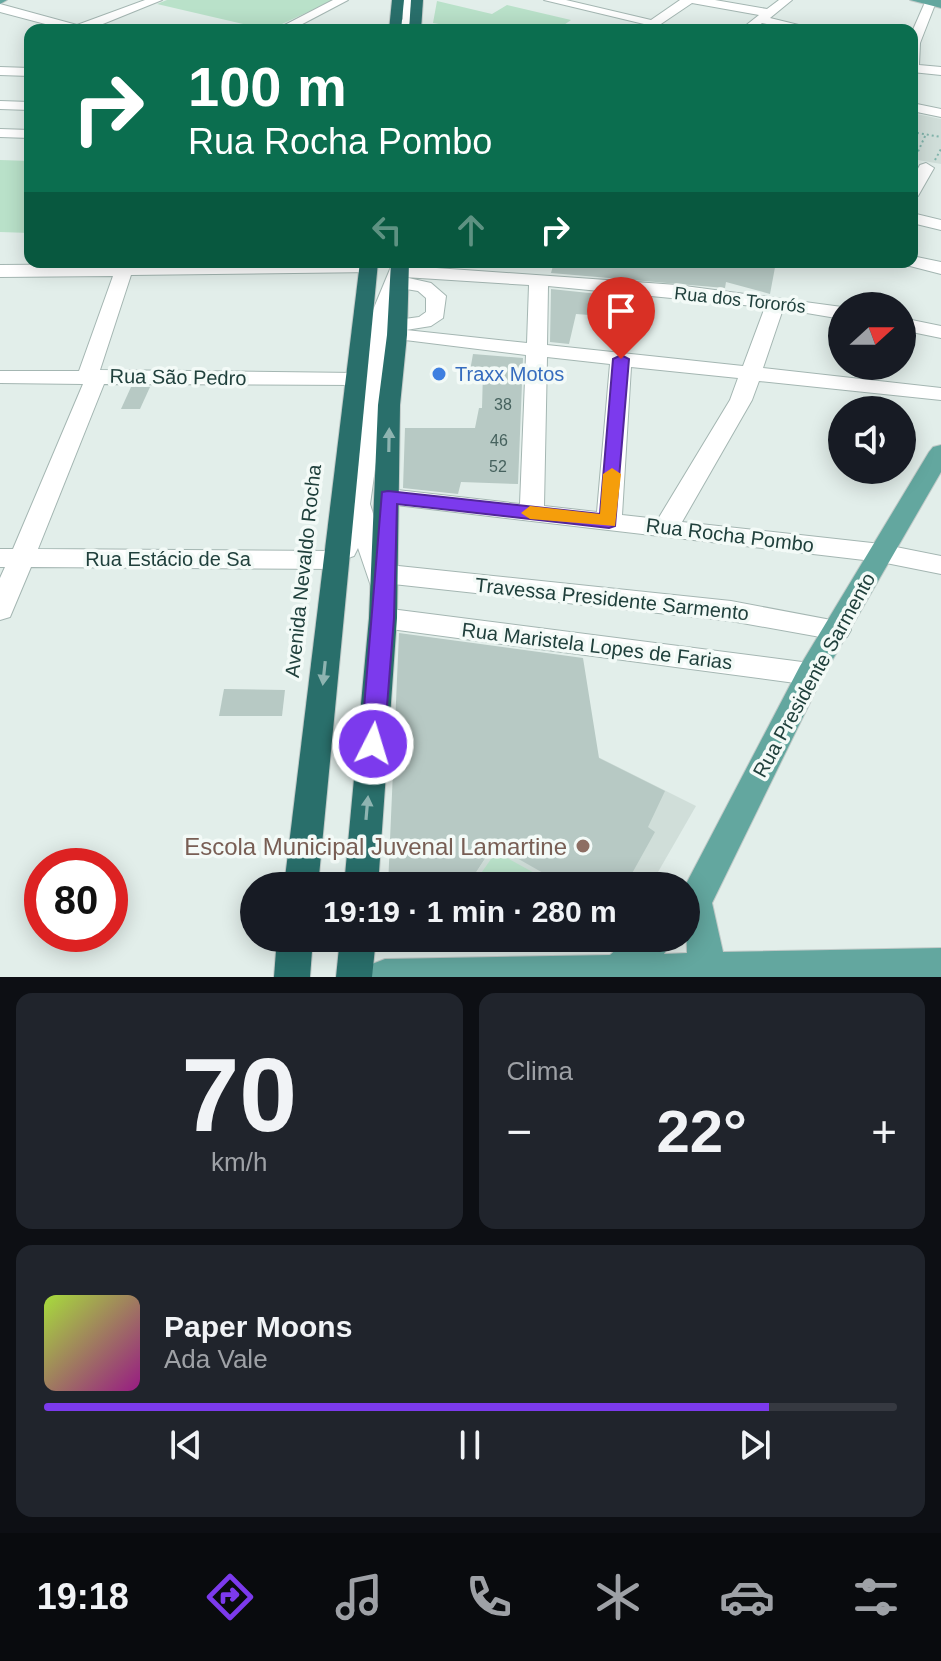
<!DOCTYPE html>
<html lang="pt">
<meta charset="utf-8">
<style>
:root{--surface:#171b24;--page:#20242c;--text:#f1f3f6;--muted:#9ea1a6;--line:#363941;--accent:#7c3aed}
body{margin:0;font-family:Arial,sans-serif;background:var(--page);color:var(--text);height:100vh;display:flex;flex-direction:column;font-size:30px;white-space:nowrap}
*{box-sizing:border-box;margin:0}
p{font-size:26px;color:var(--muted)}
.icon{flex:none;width:44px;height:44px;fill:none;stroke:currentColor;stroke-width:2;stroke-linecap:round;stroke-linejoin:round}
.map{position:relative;height:977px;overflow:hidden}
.side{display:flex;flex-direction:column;gap:16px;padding:16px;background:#0d0f14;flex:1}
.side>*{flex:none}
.top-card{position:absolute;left:24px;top:24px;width:894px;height:244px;border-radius:16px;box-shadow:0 4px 20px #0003;background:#0b6e4f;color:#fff;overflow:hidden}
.needle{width:52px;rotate:69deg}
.fabs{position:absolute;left:828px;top:292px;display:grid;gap:16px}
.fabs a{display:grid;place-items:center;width:88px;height:88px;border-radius:50%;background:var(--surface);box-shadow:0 4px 20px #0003;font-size:40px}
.speed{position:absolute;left:24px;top:848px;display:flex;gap:16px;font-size:40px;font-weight:700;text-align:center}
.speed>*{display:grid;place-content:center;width:104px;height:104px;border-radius:50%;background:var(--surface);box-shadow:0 4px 20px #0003;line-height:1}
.speed .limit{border:12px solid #d22;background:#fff;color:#111}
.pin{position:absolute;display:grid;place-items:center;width:68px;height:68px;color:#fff;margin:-82px -34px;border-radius:50% 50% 50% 0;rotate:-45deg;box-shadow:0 0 8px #0007}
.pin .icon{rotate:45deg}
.me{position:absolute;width:88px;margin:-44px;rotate:5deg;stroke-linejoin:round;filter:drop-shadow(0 0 6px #0008)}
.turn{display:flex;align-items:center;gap:28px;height:168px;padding:0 32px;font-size:36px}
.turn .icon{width:104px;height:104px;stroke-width:2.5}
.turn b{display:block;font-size:56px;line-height:68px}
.lanes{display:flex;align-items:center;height:76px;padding:0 32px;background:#0003;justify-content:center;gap:40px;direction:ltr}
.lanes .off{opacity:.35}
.big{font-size:60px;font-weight:600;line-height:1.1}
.side .widget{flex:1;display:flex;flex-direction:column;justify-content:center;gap:12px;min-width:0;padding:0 28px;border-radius:16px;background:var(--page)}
.side .dial{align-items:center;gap:0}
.dial b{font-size:104px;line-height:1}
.song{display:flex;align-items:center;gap:24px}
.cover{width:96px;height:96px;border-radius:12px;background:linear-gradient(135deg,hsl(80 70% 55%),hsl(310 70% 35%))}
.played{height:8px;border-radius:4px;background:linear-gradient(90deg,var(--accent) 85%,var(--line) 85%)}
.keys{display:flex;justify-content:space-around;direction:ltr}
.heat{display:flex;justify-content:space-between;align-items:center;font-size:44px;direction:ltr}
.side .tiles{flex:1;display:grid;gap:16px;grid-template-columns:1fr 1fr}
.widget:last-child{grid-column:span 2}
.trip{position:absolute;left:240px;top:872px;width:460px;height:80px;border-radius:40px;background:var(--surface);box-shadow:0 4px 20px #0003;font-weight:600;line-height:80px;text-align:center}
.menu{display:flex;height:128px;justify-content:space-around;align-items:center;background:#090b0e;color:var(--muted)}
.menu .icon{width:56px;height:56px}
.menu .selected{color:var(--accent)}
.menu b{font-size:36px;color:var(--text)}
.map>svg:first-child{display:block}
</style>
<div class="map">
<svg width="941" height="977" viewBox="0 0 941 977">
<rect width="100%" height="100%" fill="#e2eeea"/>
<g fill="#d0ded9">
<polygon points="912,113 941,119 941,164 912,159"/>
<polygon points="564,740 696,806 650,886 467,886"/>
</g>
<g fill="#b9e1c9">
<polygon points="167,0 334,0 269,30 157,4"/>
<polygon points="437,1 492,14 507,5 571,20 561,27 575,30 474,30 433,23"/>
<polygon points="0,160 30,161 30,233 0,232"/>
<polygon points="496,852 558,886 472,886"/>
</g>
<g fill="#b7c9c4">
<polygon points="554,262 776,262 770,294 726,282 725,288 551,273"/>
<polygon points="551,289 608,295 603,316 576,314 569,344 550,342"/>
<polygon points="473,354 523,358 518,484 461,482 458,494 403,488 405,428 475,428 479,408 482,408 483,372 470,371"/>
<polygon points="131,387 150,387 140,409 121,409"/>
<polygon points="399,633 583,658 599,758 665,791 648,827 655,832 625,886 566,886 494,845 467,886 388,886"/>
<polygon points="224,689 285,690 282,716 219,716"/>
</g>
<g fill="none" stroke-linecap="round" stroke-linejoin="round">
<g stroke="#a4b6b2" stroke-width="2">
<g id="minor">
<polygon points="145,0 162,0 88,30 68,30 0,12 0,4 77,25"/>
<polygon points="333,0 348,0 291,30 275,30"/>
<polygon points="402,0 414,0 415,19 404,29 398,25 403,19"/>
<polygon points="544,0 566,0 651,20 680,0 715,0 767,9 779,0 792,0 770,18 819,30 795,30 762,23 754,30 740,30 759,15 692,3 652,30 638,30 644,24"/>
<polygon points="926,0 936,2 920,43 919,65 941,67 941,75 912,72 912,32"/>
<polygon points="0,67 30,68 30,76 0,75"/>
<polygon points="0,101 30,102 30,110 0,109"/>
<polygon points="912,103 941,109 941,117 912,111"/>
<polygon points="0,129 30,130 30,138 0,137"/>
<polygon points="926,163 934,168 918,196 912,198 912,179 920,165"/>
<polygon points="912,213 941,220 941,230 912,223"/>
<polygon points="912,256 941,262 941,274 906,265 904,262 912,262"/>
<path d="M368,262L375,264L377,268L375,272L131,275L100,370L356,373L365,377L371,315L393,262H405L408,266L677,285L842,307V319L783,309L763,368L941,388V400L759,381L752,400L682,522L881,544L941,556V574L881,562L379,503L376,497L379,491L388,489L520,504L526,355L389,338L384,406L370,504L389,565L731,601L847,623L851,630L847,637L837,640L731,621L393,584L390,589L381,592L372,589L358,548L354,556L348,558L345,566L336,569L31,567L10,617L0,620V578L5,567H0V549H13L83,384L0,383V371H79L113,276L0,277V265ZM404,277L529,285L527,343L406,330L431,326L443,318L446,296L431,283ZM548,286L765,307L743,366L547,345ZM400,288L418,291L426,298V312L419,317L390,321ZM547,357L610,364L597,512L544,506ZM631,367L738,378L730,400L658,519L622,515ZM364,382L346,504L333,551L38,549L104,384L356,385Z"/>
<polygon points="902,318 941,326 941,338 902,330"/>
<polygon points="383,608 810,663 820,666 824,674 820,682 810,685 383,628 373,625 369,618 373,611"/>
</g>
</g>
<g stroke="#c1cac8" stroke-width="2">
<g id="major">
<polygon points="0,0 7,0 0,4"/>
<polygon points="910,0 941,0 941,8"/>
<polygon points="941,445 941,472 822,678 712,903 723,952 941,948 941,977 367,977 372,964 385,959 610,955 629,938 673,938 664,954 687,953 685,886 800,666 929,452 933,447"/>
</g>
</g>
<g stroke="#c1cac8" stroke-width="2">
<g id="highway">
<polygon points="392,0 404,0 401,30 389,30"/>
<polygon points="411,0 423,0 421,30 409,30"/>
<polygon points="360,262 378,262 318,886 284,886"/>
<polygon points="391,262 409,262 407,335 400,405 397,618 378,886 344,886 369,618 378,405 387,335"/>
<polygon points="277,938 313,938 310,977 274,977"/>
<polygon points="340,938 376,938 372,977 336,977"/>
</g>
</g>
<g stroke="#80b4ab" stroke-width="2" stroke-dasharray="2 3" stroke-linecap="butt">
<polyline points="912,132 941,137"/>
<polyline points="916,156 926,134"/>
<polyline points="935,160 941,149"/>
</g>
<use href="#minor" fill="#fff" fill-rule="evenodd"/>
<use href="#major" fill="#63a79f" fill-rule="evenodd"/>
<use href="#highway" fill="#296f6b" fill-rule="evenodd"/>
</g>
<defs><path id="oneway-solid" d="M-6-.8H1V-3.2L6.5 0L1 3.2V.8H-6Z" transform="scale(2)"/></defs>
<g fill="#8eb4b1">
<use href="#oneway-solid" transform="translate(389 440) rotate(-89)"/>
<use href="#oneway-solid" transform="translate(324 673) rotate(96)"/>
<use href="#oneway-solid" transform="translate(367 808) rotate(-85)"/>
</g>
<polygon fill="#7c3aed" stroke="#51269a" stroke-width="2" points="621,355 629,359 615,526 609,528 397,504 394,618 384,744 381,750 373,753 365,750 361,744 382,492 388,491 600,514 613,359"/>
<polygon fill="#f59e0b" points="612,468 621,474 615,526 530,519 521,513 530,506 600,514 603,474"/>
<circle fill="#3f7fe0" stroke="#f3faf7" stroke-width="3" cx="439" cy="374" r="8"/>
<circle fill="#8d6e63" stroke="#f3faf7" stroke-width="3" cx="583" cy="846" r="8"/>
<g text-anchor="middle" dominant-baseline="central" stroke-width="7" stroke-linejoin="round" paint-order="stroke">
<g font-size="16" fill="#46625e">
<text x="503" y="404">38</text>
<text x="499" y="440">46</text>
<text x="498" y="466">52</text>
</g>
<g font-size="18" fill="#20403c" stroke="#f3faf7">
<text transform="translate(740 300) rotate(6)">Rua dos Tororós</text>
</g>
<g font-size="20" fill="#366cbe" stroke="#f3faf7" text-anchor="start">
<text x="455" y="374">Traxx Motos</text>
</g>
<g font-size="20" fill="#20403c" stroke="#f3faf7">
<text transform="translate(178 377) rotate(1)">Rua São Pedro</text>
<text transform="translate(730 535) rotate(7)">Rua Rocha Pombo</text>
<text x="168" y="559">Rua Estácio de Sa</text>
<text transform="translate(303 571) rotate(-84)">Avenida Nevaldo Rocha</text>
<text transform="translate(612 599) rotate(6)">Travessa Presidente Sarmento</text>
<text transform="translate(597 646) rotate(7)">Rua Maristela Lopes de Farias</text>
<text transform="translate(814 675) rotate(-61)">Rua Presidente Sarmento</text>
</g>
<g font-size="24" fill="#785e54" stroke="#f3faf7" text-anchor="end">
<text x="567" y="846">Escola Municipal Juvenal Lamartine</text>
</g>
</g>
</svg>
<div class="fabs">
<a><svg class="needle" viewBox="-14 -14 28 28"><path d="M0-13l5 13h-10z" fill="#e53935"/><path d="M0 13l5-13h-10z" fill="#9ea1a6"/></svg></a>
<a><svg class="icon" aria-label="sound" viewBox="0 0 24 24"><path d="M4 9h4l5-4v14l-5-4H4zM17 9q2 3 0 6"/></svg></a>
</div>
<div class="speed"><div class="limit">80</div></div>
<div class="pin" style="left:621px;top:359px;background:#d93025"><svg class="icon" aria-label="arrive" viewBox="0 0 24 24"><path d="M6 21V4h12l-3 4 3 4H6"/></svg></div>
<svg class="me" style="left:373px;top:744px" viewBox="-20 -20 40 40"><circle r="17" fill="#7c3aed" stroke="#fff" stroke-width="3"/><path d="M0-11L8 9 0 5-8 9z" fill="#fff"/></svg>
<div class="trip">19:19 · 1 min · 280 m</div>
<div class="top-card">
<div class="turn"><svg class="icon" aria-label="right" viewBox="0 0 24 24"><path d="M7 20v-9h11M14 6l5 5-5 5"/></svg><div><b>100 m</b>Rua Rocha Pombo</div></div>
<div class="lanes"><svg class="icon off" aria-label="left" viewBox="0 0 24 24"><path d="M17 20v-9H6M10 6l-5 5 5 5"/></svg><svg class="icon off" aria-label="ahead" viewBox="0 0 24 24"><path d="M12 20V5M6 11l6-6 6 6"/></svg><svg class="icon" aria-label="right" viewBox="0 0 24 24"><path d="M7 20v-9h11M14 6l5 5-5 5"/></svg></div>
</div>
</div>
<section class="side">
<div class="tiles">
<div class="widget dial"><b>70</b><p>km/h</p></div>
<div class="widget"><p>Clima</p>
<div class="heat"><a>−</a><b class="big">22°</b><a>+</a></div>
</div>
<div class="widget">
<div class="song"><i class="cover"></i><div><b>Paper Moons</b><p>Ada Vale</p></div></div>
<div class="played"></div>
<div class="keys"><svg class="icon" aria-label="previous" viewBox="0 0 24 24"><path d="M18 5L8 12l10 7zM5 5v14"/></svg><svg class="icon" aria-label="pause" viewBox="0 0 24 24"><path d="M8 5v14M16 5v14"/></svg><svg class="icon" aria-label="next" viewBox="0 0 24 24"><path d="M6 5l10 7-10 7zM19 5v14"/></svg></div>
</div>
</div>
</section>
<nav class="menu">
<b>19:18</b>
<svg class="icon selected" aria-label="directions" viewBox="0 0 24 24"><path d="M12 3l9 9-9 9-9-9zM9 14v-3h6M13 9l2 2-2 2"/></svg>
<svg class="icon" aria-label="music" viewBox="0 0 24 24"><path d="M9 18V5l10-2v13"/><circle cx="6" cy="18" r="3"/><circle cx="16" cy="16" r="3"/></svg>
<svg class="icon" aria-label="phone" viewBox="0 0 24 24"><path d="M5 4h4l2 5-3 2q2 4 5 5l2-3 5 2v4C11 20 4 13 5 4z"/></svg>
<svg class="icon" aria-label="climate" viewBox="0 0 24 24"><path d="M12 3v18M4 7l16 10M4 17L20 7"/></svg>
<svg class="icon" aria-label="car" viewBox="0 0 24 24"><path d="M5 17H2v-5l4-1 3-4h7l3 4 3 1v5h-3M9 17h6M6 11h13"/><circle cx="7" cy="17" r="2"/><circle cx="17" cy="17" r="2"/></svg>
<svg class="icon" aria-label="filters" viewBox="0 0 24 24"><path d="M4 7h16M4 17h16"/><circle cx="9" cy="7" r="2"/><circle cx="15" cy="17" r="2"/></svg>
</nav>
